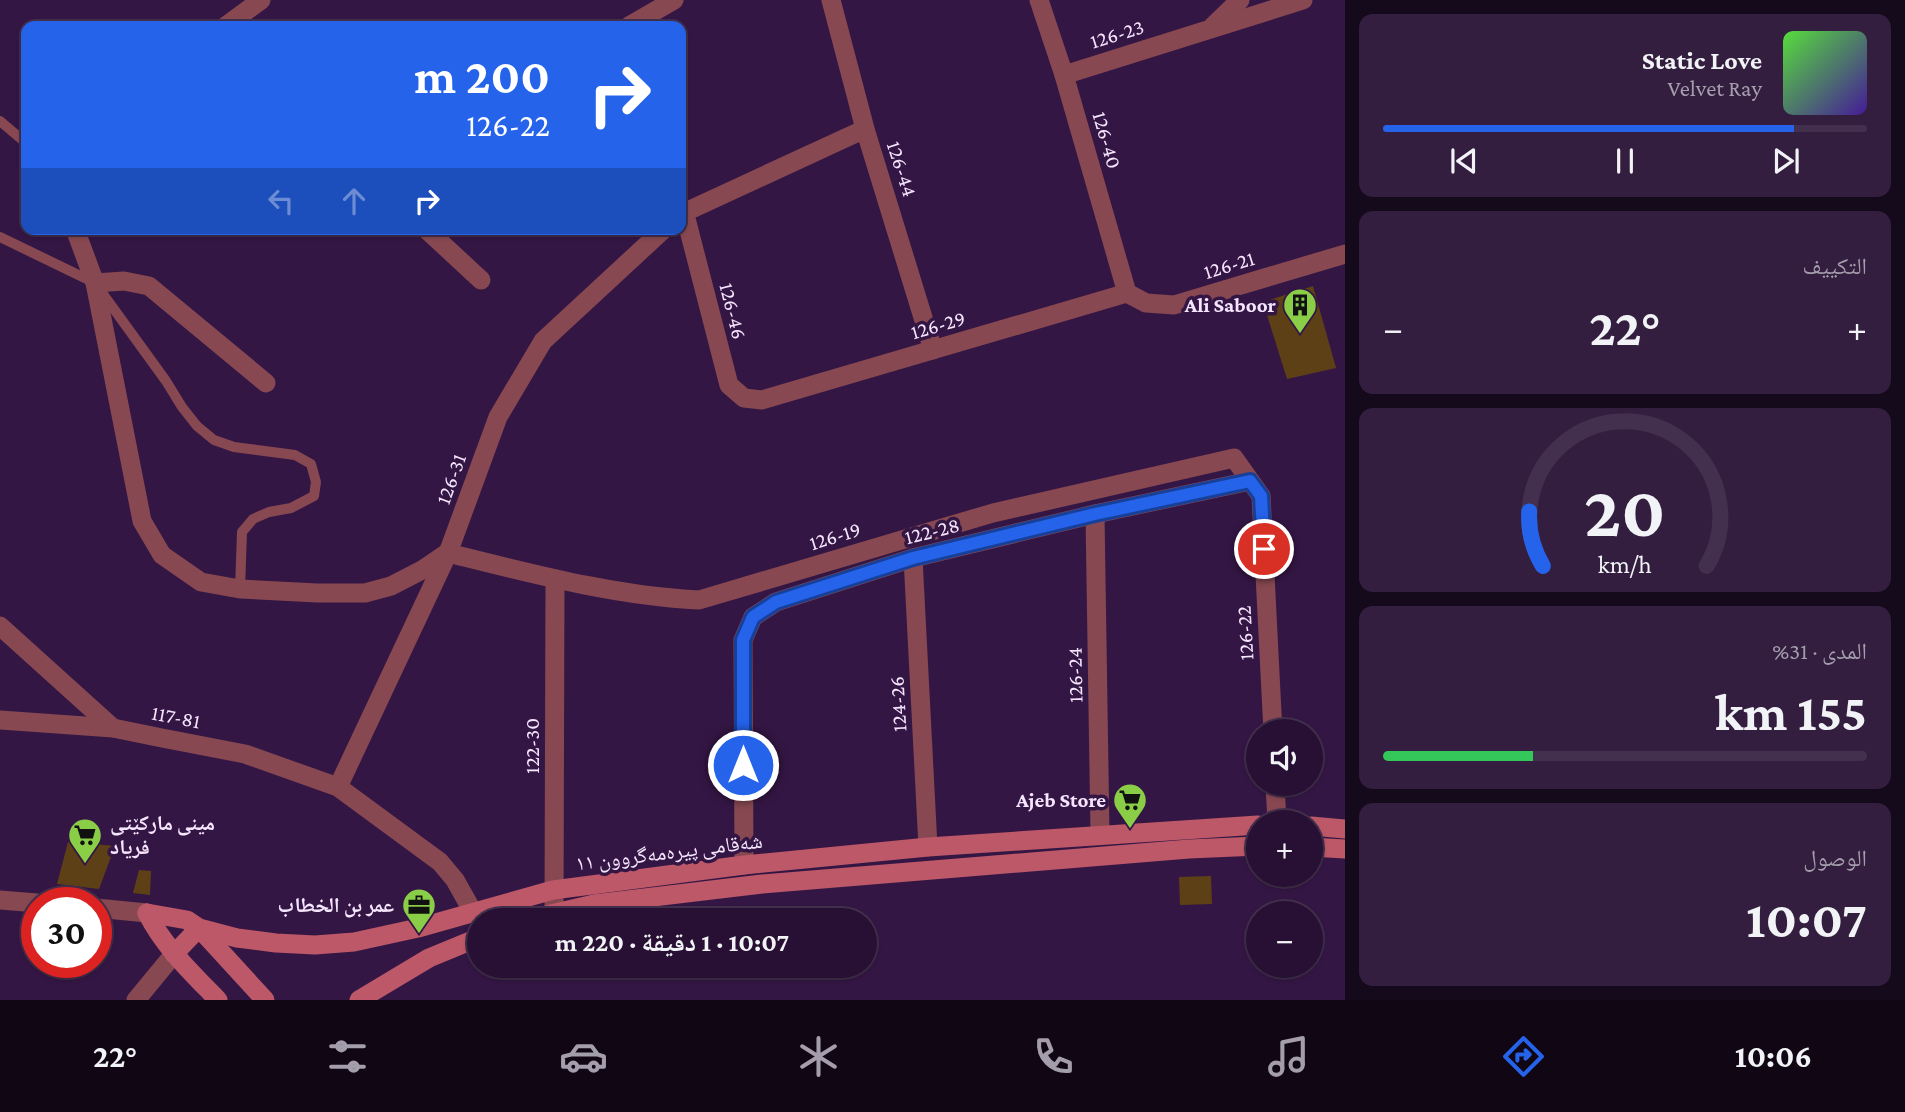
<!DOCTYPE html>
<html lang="ar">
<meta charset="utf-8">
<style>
:root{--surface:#271033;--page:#331e3f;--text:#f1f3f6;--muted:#a49dac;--line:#43304e;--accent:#2563eb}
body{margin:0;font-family:"Crimson Pro","Noto Naskh Arabic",serif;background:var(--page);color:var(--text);direction:rtl;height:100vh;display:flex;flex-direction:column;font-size:26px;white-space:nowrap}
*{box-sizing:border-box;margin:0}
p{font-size:23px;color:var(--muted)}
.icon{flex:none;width:38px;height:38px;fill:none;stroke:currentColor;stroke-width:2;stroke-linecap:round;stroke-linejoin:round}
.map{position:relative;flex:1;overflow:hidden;direction:ltr}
.side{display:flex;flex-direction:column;gap:14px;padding:14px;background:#15091c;width:560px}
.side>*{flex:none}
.banner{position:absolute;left:21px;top:21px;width:665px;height:214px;border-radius:14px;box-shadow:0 2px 5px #0004,0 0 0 2px var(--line);direction:rtl;background:#2563eb;color:#fff;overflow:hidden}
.controls{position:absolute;left:1246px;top:719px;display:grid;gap:14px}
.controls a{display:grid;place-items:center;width:77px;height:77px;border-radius:50%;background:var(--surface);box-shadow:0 2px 5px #0004,0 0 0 2px var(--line);font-size:35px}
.speed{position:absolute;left:21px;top:887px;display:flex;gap:14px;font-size:35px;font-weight:700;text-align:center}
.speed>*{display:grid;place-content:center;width:91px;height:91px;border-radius:50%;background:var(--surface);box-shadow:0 2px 5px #0004,0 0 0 2px var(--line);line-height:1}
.speed .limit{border:10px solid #d22;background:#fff;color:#111}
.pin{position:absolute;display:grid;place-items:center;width:60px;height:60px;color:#fff;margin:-30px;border:4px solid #fff;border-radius:50%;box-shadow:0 2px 7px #0007}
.me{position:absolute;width:77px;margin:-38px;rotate:0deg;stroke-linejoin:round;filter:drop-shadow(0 0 5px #0008)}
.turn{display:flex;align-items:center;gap:24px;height:147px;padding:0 21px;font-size:32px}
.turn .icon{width:91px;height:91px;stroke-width:2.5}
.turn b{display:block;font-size:49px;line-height:60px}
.lanes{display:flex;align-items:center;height:66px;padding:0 21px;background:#0003;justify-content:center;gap:35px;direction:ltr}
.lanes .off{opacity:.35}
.big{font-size:52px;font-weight:700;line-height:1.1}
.side .card{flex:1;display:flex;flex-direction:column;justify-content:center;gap:10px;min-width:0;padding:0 24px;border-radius:14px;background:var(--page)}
.side .dial{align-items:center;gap:0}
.dial svg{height:182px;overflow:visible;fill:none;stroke:var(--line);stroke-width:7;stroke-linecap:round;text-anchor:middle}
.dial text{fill:var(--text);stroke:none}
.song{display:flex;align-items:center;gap:21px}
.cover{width:84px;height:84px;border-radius:10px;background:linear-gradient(135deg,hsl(110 70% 55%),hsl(260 70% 35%))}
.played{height:7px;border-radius:4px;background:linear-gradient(90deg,var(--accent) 85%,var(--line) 85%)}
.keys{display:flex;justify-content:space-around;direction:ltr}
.heat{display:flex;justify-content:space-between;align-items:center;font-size:38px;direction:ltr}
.charge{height:10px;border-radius:5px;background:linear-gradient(90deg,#34c759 31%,var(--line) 0)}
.trip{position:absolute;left:467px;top:908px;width:410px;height:70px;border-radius:35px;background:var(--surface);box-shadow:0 2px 5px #0004,0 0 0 2px var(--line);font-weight:700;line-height:70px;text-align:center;direction:rtl}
.dock{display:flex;height:112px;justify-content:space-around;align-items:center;background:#100614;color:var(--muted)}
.dock .icon{width:49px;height:49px}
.dock .current{color:var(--accent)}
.dock b{font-size:32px;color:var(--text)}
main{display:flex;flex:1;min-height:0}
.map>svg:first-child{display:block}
</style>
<main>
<section class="side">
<div class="card">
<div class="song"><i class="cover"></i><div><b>Static Love</b><p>Velvet Ray</p></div></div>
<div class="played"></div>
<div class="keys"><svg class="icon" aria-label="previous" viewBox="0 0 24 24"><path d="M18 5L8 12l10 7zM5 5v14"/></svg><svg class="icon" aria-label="pause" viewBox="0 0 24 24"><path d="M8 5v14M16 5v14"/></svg><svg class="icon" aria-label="next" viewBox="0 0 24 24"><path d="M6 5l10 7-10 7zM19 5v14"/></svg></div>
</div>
<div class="card"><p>التكييف</p>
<div class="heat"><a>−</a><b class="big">22°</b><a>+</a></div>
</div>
<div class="card dial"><svg viewBox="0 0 100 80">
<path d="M14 69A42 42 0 1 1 86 69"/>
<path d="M14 69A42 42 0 0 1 8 45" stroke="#2563eb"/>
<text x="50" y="56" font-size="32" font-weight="700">20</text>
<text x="50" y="72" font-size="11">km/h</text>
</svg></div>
<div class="card"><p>المدى · 31%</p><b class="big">155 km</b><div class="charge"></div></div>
<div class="card"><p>الوصول</p><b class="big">10:07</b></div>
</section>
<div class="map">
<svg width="1345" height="1000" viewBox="0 0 1345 1000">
<rect width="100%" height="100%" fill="#341644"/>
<g fill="#5e4016">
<polygon points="1313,286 1336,368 1287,379 1263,302"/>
<polygon points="68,842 115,846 99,889 57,884"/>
<polygon points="139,870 151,871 150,895 133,893"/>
<polygon points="1211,876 1212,904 1180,905 1179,877"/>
</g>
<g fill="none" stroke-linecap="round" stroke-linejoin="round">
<g stroke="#874851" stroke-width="10">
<polyline points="0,121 26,143"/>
<polyline points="0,237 95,283 166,381 182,407 197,426 214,440 234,447 295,455 311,464 316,482 314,496 291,508 269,512 253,519 242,532 240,589"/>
</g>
<g stroke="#874851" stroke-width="19">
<polyline points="831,0 865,129 933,350"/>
<polyline points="1039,0 1064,75 1127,293"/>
<polyline points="226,26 261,0"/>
<polyline points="629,26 674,0"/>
<polyline points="1213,26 1240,0"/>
<polyline points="1064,75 1303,0"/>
<polyline points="684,211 729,385 744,398 762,400 1127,293"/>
<polyline points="681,214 865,129"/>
<polyline points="75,229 95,283 142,521 162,555 201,582 240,589 317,593 365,593 391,586 422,570 447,553"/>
<polyline points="426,229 481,280"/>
<polyline points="95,283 124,281 149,286 266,383"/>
<polyline points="1127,293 1146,303 1174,305 1345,254"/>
<polyline points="1095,514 1100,834"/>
<path d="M448,553C530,573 614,596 699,600L993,513L1234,458L1261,496L1273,732"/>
<polyline points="913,558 928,847"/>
<polyline points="0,626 113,728"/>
<polyline points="0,720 113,728 162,738 245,754 338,787 440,862 455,880 473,912"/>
<polyline points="1275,784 1277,822"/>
<polyline points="338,787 448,553 498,417 543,341 664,229"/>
<polyline points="744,865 743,640 753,617 776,602 913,558 1095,514 1250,481"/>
<polyline points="554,912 555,579"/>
</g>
<g stroke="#874851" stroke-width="19">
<polyline points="0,900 37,903"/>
<polyline points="96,908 147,913"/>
<polyline points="136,1000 174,954"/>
</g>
<g stroke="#bd5868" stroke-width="19">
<polyline points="1311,826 1345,829"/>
<polyline points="1311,847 1345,849"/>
<polyline points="147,913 187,920 199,928 237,938 276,943 315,945 354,942 418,928 553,890 744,865 928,847 1258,825"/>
<path d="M147,913C164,947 192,973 218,1000"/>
<polyline points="525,920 594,904 762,884 1189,849 1258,846"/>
<polyline points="200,929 265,1000"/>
<polyline points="174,954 199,928"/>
<polyline points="359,1000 429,958 480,937"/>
</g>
</g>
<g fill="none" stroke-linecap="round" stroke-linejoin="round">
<g stroke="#184099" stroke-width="18">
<polyline id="route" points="743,765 743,640 753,617 776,602 913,558 1095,514 1250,481 1261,496 1264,549"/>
</g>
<use href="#route" stroke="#2563eb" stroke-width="12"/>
</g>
<defs>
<g id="building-pin" transform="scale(1.75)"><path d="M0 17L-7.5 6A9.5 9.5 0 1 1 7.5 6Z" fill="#8ace47" stroke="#341644"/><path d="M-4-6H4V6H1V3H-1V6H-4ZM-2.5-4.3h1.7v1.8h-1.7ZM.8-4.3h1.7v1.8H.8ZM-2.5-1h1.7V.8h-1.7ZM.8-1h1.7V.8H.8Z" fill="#111"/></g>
<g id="supermarket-pin" transform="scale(1.75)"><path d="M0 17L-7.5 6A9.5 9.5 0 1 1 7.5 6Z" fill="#8ace47" stroke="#341644"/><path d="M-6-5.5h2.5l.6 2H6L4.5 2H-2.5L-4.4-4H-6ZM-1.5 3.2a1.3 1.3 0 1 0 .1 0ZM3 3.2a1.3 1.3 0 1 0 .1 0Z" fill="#111"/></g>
<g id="office-pin" transform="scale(1.75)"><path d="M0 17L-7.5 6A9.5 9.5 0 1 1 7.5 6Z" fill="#8ace47" stroke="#341644"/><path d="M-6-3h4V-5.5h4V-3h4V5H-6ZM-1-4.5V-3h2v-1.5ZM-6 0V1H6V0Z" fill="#111"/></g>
</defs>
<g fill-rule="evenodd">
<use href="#building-pin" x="1300" y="305"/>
<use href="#supermarket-pin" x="1130" y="800"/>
<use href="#supermarket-pin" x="85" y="835"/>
<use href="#office-pin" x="419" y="905"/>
</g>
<g text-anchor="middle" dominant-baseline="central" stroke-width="7" stroke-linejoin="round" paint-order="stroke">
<g font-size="21" fill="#f5e6fe" stroke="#341644">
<text transform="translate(1117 34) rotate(-17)">126-23</text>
<text transform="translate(1107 140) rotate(74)">126-40</text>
<text transform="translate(902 169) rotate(72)">126-44</text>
<text transform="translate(1229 265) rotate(-17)">126-21</text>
<text transform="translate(733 311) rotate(76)">126-46</text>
<text transform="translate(938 325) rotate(-16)">126-29</text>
<text transform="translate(451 479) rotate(-70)">126-31</text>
<text transform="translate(932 531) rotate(-14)">122-28</text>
<text transform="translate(835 536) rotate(-17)">126-19</text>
<text transform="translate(1245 633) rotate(-93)">126-22</text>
<text transform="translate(1075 675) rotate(-91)">126-24</text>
<text transform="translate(898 704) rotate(-93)">124-26</text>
<text transform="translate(176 717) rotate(11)">117-81</text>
<text transform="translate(532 746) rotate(-90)">122-30</text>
<text transform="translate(669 852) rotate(-7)">شەقامی پیرەمەگروون ١١</text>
</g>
<g font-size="21" font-weight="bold" fill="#f5e6fe" stroke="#341644" text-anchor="end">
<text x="1276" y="305">Ali Saboor</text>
<text x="1106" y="800">Ajeb Store</text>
<text x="110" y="823" text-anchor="start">مینی مارکێتی<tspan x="110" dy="24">فریاد</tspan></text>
<text x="394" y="905">عمر بن الخطاب</text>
</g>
</g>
</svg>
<div class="controls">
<a><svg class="icon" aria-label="sound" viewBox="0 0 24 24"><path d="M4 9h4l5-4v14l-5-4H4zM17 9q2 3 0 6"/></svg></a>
<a>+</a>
<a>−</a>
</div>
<div class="speed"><div class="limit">30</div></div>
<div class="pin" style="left:1264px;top:549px;background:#d93025"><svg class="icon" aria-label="arrive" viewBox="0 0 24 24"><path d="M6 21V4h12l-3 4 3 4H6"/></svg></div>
<svg class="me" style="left:743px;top:765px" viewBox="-20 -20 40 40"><circle r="17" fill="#2563eb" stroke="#fff" stroke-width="3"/><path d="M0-11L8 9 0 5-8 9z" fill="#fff"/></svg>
<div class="trip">10:07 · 1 دقيقة · 220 m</div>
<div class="banner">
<div class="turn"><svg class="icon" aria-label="right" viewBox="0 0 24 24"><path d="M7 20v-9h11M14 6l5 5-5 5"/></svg><div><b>200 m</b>126-22</div></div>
<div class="lanes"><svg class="icon off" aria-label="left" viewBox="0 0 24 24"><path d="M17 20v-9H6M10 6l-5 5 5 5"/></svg><svg class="icon off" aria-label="ahead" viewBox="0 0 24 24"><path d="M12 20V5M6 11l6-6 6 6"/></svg><svg class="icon" aria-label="right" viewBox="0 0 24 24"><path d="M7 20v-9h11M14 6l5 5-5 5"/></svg></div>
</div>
</div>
</main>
<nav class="dock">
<b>10:06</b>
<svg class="icon current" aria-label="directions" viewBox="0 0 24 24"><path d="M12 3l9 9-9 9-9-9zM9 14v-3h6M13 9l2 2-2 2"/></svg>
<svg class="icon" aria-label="music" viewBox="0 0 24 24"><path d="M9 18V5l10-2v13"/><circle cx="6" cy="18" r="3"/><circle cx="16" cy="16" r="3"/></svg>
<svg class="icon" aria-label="phone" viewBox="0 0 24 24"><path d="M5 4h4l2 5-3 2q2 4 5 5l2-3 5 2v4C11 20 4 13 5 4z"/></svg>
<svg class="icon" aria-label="climate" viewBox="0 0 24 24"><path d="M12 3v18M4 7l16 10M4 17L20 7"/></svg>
<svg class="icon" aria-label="car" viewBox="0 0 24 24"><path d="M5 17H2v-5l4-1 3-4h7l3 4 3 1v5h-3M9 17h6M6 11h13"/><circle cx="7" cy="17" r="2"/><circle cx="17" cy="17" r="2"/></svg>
<svg class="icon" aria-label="filters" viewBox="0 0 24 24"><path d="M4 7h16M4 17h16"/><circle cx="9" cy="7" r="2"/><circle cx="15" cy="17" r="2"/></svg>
<b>22°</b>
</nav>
